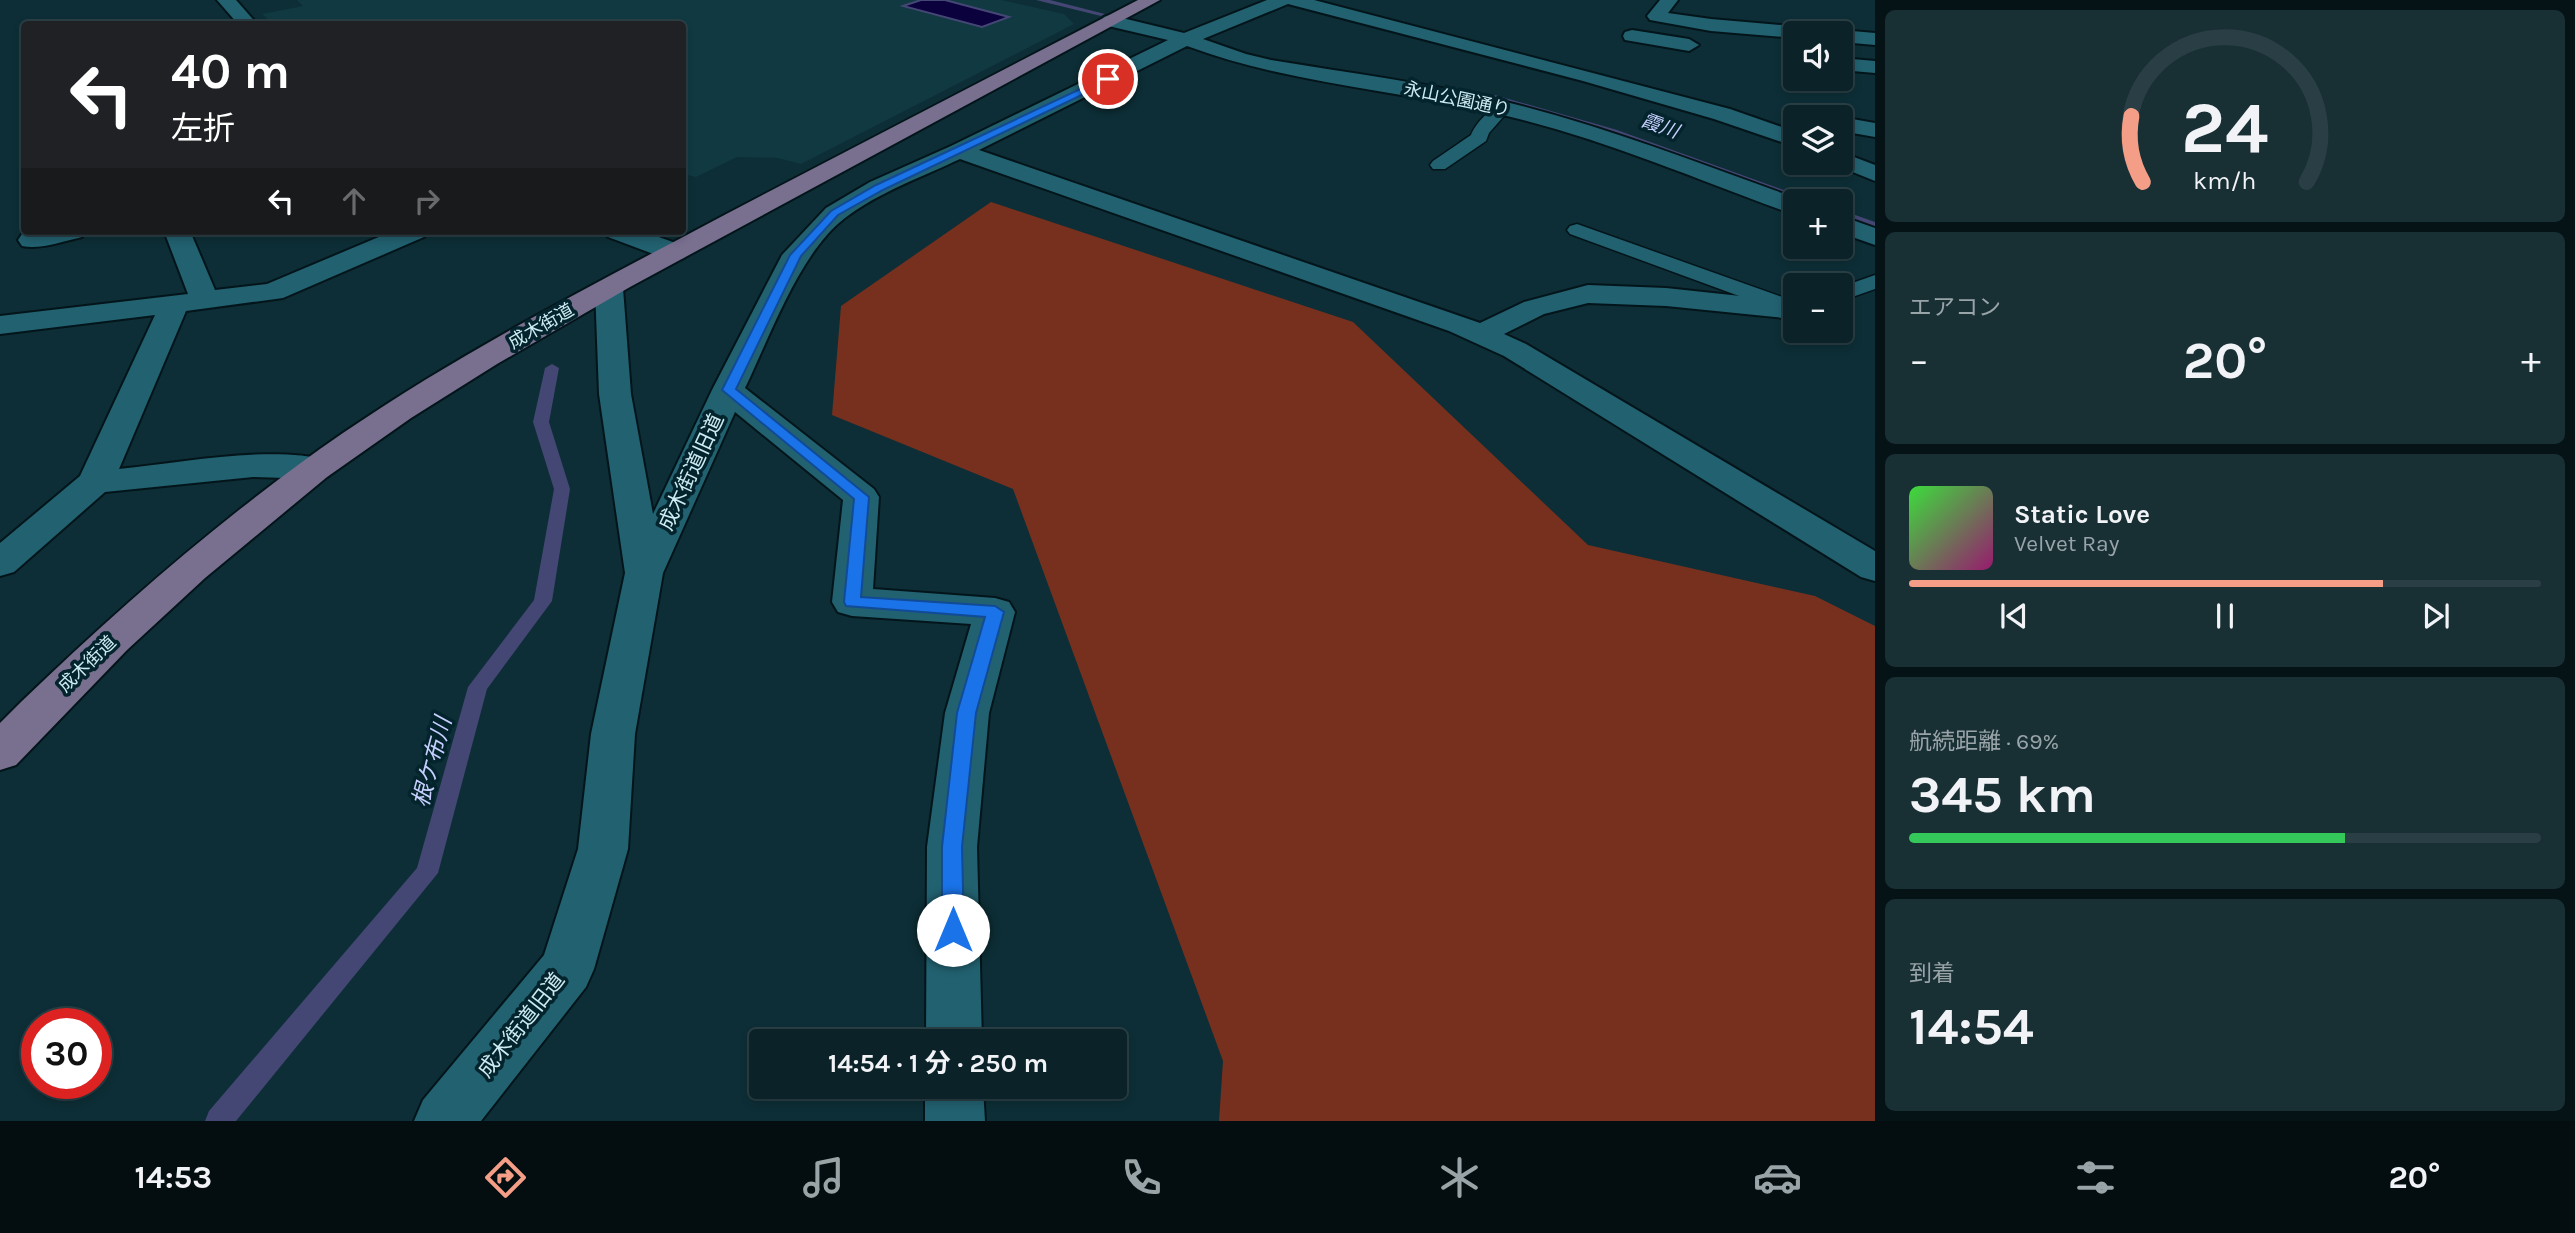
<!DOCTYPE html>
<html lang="ja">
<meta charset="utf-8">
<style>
:root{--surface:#0a2228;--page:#182f34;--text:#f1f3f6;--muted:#99a4a8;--line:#2a3f45;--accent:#f49e87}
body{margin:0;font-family:Karla,"Noto Sans JP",sans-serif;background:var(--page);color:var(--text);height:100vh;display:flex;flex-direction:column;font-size:26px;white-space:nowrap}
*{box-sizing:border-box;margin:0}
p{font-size:23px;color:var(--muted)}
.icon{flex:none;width:38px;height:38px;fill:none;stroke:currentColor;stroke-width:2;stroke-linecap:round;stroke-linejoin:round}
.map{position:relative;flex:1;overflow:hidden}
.side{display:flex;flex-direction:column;gap:10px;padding:10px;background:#061316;width:700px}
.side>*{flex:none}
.banner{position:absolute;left:21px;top:21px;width:665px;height:214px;border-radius:7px;box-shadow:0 4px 10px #0003,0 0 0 2px var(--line);background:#202124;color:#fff;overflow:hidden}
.fabs{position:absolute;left:1783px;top:21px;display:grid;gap:14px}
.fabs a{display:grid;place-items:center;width:70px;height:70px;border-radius:7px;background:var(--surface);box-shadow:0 4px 10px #0003,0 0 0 2px var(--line);font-size:35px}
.speed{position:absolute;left:21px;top:1008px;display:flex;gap:14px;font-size:35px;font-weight:700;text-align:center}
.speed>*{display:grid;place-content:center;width:91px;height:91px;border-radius:50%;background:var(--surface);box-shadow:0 4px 10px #0003,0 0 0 2px var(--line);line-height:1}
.speed .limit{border:10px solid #d22;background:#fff;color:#111}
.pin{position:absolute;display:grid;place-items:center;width:60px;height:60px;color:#fff;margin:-30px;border:4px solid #fff;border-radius:50%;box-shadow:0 2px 7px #0007}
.me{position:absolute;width:77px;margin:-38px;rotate:0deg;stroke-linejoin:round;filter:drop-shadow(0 0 5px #0008)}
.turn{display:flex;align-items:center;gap:24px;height:147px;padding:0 35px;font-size:32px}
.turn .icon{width:91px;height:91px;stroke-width:2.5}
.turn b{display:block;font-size:49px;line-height:60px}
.lanes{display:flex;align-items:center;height:66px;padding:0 35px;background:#0003;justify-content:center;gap:35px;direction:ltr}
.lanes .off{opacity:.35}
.big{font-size:52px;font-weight:700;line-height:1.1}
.side .widget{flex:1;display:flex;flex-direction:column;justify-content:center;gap:10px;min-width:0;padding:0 24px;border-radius:10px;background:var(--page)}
.side .dial{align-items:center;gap:0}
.dial svg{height:182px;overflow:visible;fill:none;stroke:var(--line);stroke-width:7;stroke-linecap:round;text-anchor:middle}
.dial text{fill:var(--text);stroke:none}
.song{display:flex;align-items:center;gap:21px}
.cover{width:84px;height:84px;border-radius:10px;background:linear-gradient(135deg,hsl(120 70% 55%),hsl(320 70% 35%))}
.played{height:7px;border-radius:4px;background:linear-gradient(90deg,var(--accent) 75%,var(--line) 75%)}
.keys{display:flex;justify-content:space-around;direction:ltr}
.heat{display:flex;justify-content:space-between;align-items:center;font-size:38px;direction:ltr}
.charge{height:10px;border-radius:5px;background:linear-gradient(90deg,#34c759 69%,var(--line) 0)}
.trip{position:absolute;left:749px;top:1029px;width:378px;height:70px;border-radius:7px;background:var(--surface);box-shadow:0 4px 10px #0003,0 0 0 2px var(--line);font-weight:700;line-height:70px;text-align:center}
.tab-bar{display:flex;height:112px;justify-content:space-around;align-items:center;background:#040e10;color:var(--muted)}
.tab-bar .icon{width:49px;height:49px}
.tab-bar .active{color:var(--accent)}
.tab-bar b{font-size:32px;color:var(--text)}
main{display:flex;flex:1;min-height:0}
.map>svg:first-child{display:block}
</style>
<main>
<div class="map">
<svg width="1875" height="1121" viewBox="0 0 1875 1121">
<rect width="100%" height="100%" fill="#0d2e36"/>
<polygon fill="#103942" points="297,0 1001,0 1064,14 1074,24 801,164 778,158 737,157 696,177 683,174 682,24 273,24 262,14 303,6"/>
<polygon fill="#77301e" points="991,202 1353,322 1588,545 1815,596 1875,626 1875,1121 1219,1121 1223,1061 1013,489 832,415 841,306"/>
<polygon fill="#0a013d" stroke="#444774" stroke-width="2" points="921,0 945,0 1009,17 982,27 903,6"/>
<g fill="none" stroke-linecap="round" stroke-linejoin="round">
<g fill="#444774" fill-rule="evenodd">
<polygon points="1036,0 1050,0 1105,14 1101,16"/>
<polygon points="1495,95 1617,130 1814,201 1798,201 1609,134 1492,100 1490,98"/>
<polygon points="1841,210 1875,222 1875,230 1841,217"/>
<polygon points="552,364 559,368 549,422 570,489 552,601 487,689 438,873 236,1121 205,1121 209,1111 417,868 468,687 534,600 554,489 533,422 545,368"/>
</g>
<g stroke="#03151a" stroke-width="3">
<g id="lane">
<path d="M1503,103L1511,108L1489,133L1486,141L1445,169H1433L1430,165L1433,161L1471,135C1475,124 1491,107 1503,103Z"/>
<polygon points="1577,224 1796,302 1796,317 1570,234 1567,230 1570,226"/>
<polygon points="1875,275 1875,289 1841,301 1841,287"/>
</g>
</g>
<g stroke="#03151a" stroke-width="4">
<g id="street">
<path d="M1267,0H1314L1730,109L1796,132V147L1714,119L1583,81L1288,4L1203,39L1246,54L1271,60C1350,73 1429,83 1506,102C1608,127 1706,166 1804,201H1796V214L1787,212C1691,177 1594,135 1494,113C1392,89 1286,83 1187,46L979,150L1480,323L1524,302L1588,285L1666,288L1796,302L1794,319L1666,306L1588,303L1544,314L1504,334L1526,344L1875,551V581L1861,577L1504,356L1449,331L960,159C922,177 879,192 845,218C800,252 770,336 745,388L874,489L879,497L873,589L995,598L1009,602L1015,612L989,713L977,847L982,1041H926L927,847L945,713L971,624L852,616L838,612L832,602L843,500L735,412L663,573L635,734L628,849L594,969L586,987L481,1121H414L423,1100L544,955L578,849L591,734L625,573L599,394L595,288L599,282L609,280L619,282L623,288L631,394L653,514L712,390L782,255L826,208L870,182L951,146L1168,40L1104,25L1101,21L1104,17L1110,15L1184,33Z"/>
<polygon points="1660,0 1678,0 1668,13 1711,19 1803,27 1812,33 1796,33 1796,38 1711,31 1650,20 1647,16"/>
<polygon points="1632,30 1689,39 1699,45 1689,51 1625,40 1623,36 1625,32"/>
<polygon points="1841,30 1875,33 1875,45 1841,42 1841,33 1833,33"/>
<polygon points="1841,58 1875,61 1875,73 1841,70"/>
<polygon points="1841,117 1875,123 1875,137 1841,131"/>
<polygon points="1841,152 1875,165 1875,181 1833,164 1841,163"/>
<polygon points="1841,216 1875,228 1875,245 1841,233"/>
<path d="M36,231H86L82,237C64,241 40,250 22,246L18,240L22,234Z"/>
<path d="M164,231H190L215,290L267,284L393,231H428L424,237L283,298L186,311L119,469C181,463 268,445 328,460L334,468L328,476L316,479L253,477L105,492L14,572L0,576V543L80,476L155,315L0,334V316L188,294Z"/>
<polygon points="925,1087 983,1087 985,1121 925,1121"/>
</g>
</g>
<g stroke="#03151a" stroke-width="4">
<g id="secondary">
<polygon points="217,0 236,0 257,24 238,24"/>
<polygon points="604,231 642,231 684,246 687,252 684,258 674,260 664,258 608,237"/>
</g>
</g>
<g stroke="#03151a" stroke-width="4">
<path id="primary" d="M1138,0H1160L630,287L497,364L411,418L327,477L205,578L127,650L16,765L0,770V723L21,702C122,605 227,513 343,433C451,359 567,298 683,237C834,157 986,79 1138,0Z"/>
</g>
<use href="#lane" fill="#226170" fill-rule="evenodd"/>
<use href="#street" fill="#226170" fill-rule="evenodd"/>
<use href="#secondary" fill="#226170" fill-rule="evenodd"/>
<use href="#primary" fill="#797090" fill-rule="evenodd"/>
</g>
<polygon fill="#1a73e8" stroke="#114b97" stroke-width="2" points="1108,76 1111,81 883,190 838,215 801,256 736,389 869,497 861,597 995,606 1004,612 976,713 962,847 964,930 960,937 953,940 945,937 942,930 942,847 957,713 985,617 846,606 844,602 854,499 722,390 790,255 831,211 876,185"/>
<g text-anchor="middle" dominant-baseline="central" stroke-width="7" stroke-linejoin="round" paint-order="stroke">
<g font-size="18" fill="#cdebf3" stroke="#03242c">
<text transform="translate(1457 99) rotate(12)">永山公園通り</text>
<text transform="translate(541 326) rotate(-30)">成木街道</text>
<text transform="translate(87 664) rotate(-44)">成木街道</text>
</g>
<g font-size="19" font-style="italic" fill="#c6cffe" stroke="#03242c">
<text transform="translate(1660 126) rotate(20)">霞川</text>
</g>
<g font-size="21" fill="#cdebf3" stroke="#03242c">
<text transform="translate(691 472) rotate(-65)">成木街道旧道</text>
<text transform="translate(521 1025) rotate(-52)">成木街道旧道</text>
</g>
<g font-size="23" font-style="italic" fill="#c6cffe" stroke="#03242c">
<text transform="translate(432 762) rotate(-75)">根ケ布川</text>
</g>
</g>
</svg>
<div class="fabs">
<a><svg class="icon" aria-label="sound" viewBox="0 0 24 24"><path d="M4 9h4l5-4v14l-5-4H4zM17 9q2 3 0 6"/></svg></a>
<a><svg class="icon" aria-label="layers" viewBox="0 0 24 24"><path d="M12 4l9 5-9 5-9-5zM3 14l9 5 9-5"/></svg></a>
<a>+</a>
<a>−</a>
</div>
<div class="speed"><div class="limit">30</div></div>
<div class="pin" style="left:1108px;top:79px;background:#d93025"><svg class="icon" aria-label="arrive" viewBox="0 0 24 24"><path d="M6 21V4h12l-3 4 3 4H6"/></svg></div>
<svg class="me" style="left:953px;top:930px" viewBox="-20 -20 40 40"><circle r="19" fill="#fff"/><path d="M0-13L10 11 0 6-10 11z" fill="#1a73e8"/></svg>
<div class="trip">14:54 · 1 分 · 250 m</div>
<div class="banner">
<div class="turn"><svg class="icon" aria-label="left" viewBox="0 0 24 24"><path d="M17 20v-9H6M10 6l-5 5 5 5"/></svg><div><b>40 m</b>左折</div></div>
<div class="lanes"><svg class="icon" aria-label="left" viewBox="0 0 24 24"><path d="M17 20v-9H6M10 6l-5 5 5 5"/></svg><svg class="icon off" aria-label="ahead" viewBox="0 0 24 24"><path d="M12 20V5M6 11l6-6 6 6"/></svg><svg class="icon off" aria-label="right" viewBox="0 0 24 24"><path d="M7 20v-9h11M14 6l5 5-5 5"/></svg></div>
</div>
</div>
<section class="side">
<div class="widget dial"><svg viewBox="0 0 100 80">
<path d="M14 69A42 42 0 1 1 86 69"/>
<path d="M14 69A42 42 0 0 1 9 40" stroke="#f49e87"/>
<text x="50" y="56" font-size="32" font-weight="700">24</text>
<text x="50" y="72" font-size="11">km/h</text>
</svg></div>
<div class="widget"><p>エアコン</p>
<div class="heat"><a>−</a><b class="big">20°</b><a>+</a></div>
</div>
<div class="widget">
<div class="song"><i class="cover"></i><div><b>Static Love</b><p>Velvet Ray</p></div></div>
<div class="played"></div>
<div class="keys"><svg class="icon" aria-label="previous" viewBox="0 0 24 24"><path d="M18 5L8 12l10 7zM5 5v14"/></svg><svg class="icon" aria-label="pause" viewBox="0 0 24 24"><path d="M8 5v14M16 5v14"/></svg><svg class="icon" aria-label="next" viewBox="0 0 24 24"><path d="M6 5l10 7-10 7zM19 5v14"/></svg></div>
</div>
<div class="widget"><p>航続距離 · 69%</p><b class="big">345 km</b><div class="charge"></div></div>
<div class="widget"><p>到着</p><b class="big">14:54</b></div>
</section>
</main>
<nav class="tab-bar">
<b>14:53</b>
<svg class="icon active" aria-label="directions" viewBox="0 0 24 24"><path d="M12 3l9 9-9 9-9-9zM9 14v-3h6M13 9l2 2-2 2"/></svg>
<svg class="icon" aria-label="music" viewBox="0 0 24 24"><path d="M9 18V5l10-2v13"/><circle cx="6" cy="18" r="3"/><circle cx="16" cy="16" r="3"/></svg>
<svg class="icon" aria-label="phone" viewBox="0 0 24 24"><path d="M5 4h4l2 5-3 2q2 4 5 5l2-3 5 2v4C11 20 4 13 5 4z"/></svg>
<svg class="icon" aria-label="climate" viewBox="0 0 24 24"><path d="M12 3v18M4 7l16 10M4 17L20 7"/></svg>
<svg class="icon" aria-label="car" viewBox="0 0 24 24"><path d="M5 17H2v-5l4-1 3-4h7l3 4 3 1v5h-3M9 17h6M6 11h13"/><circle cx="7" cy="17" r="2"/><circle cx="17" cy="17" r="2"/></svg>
<svg class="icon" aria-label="filters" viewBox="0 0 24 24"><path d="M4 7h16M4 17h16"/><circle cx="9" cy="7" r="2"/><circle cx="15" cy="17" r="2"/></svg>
<b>20°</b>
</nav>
